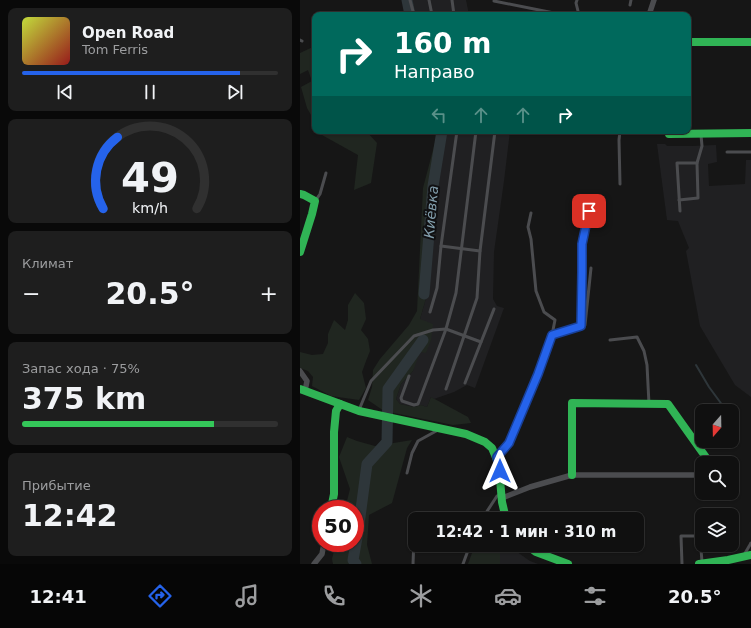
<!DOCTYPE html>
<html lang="ru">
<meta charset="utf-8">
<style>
:root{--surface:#101010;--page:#1e1e1e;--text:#f1f3f6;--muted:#9c9d9f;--line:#303030;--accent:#2563eb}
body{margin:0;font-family:"DejaVu Sans",sans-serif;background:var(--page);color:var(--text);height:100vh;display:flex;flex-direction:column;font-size:15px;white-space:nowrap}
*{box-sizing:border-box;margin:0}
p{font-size:13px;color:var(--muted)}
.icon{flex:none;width:22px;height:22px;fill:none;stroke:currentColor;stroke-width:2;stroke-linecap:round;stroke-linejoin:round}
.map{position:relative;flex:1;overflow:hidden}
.panel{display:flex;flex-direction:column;gap:8px;padding:8px;background:#090909;width:300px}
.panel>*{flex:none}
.guide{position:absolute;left:12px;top:12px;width:379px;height:122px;border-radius:8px;box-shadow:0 1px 3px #0004,0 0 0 1px var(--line);background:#00695c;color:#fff;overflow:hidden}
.needle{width:26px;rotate:200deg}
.controls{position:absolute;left:395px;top:404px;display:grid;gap:8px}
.controls a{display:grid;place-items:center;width:44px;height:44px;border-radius:8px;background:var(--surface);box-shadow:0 1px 3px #0004,0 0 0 1px var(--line);font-size:20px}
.speed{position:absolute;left:12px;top:500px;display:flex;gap:8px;font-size:20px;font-weight:700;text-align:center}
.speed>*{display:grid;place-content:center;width:52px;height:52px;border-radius:50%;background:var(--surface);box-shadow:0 1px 3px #0004,0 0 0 1px var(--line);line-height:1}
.speed .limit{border:6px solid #d22;background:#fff;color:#111}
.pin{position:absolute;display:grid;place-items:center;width:34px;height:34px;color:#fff;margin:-17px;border-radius:8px;box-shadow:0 2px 6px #0006}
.me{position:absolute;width:44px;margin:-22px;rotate:0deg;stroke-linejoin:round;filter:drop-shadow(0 0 3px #0008)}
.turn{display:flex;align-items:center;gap:14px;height:84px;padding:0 16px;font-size:18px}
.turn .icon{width:52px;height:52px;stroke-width:2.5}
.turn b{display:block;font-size:28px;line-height:34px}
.lanes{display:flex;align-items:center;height:38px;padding:0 16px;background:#0003;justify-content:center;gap:20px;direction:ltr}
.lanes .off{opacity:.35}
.big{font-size:30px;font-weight:800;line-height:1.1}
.panel .tile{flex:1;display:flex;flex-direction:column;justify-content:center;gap:6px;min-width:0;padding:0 14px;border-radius:8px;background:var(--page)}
.panel .dial{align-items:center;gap:0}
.dial svg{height:104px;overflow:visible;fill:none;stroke:var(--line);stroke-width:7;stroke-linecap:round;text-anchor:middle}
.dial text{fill:var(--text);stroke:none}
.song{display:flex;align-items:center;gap:12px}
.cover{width:48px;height:48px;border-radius:6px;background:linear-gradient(135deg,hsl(70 70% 55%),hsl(0 70% 35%))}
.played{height:4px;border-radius:2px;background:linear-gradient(90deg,var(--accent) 85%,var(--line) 85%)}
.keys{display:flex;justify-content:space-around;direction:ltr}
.heat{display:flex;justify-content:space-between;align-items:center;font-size:22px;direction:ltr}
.charge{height:6px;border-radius:3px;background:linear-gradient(90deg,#34c759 75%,var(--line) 0)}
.trip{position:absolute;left:108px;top:512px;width:236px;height:40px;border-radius:8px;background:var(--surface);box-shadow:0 1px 3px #0004,0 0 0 1px var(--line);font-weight:800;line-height:40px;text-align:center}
.tabs{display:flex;height:64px;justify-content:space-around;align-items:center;background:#060606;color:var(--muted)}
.tabs .icon{width:28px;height:28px}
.tabs .on{color:var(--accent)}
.tabs b{font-size:18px;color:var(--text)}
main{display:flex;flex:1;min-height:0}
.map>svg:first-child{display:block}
</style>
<main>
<section class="panel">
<div class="tile">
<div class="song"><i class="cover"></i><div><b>Open Road</b><p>Tom Ferris</p></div></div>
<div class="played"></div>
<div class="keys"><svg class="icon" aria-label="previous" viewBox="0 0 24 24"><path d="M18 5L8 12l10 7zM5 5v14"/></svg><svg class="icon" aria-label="pause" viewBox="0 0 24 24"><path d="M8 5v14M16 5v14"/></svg><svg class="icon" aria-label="next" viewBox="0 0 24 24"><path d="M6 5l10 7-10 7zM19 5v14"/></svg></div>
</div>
<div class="tile dial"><svg viewBox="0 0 100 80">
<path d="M14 69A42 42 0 1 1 86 69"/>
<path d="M14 69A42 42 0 0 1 25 14" stroke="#2563eb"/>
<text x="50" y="56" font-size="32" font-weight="700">49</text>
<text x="50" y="72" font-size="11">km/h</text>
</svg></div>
<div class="tile"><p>Климат</p>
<div class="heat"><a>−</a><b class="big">20.5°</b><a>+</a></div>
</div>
<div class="tile"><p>Запас хода · 75%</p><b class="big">375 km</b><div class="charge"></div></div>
<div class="tile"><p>Прибытие</p><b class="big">12:42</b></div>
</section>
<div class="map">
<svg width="451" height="564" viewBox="0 0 451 564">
<rect width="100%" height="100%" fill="#161616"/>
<g fill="#202022">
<polygon points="107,0 166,0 169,15 111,15"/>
<polygon points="147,131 210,131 204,181 194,252 193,299 197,306 204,308 175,388 167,385 154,392 134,399 131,397 127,407 121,405 114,407 100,404 96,399 101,384 113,371 120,319 129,288 137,186"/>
<polygon points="357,144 365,144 367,146 392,146 416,145 417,162 408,164 409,186 445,184 446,160 451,160 451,397 435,385 400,326 386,251 389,248 378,221 367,220"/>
<polygon points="200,545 210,545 217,552 230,561 238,564 200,564"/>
</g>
<g fill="#202620">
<polygon points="15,46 15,122 7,108 1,87 12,81 8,70 0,74 0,53"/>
<polygon points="20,131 66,131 77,143 71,183 54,190 58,155 22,135"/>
<polygon points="138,131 147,131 137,186 129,288 120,319 133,324 131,340 126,353 120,352 113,371 101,384 96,399 100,404 114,407 121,405 127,407 131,397 168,417 171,423 153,425 84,411 68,400 72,387 73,370 80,359 109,325 117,311 123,188"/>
<polygon points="55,293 64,303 66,319 61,330 68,339 70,351 66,361 62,372 66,388 59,400 31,396 12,386 13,377 8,371 0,368 0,352 12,355 23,354 28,343 28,334 34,320 45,330 48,320 48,305"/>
<polygon points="47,437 57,441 75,446 112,440 107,448 92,503 69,515 67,545 72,564 33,564 32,559 36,543 55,543 55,509 45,509 50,489 39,457"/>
<polygon points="175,545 200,545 200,564 168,564"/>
</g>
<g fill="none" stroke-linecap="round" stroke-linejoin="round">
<polyline stroke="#2e363a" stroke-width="2" points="396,365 409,387 423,406"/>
<g stroke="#2e363a" stroke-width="11">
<polyline points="107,0 110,15"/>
<polyline points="124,294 133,186 142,131"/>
<polyline points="56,564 53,560 58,532 67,464 87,442 88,389 123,340"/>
</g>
<g stroke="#4b4c4f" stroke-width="3">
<polyline points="110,0 114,15"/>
<polyline points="129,0 132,15"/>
<polyline points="152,0 154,15"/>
<polyline points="277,0 276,3 279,15"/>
<polyline points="194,1 264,15"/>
<polyline points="330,5 331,0"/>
<polyline points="0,40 2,41"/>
<polyline points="427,152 451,152"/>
<polyline points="320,184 319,140 320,131"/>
<polyline points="16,200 20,194 26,173"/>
<polyline points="379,200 398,198 397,163"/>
<polyline points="380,211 377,163 397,163 402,146 401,135"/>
<polyline points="231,213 228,227 231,239 236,291 244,312 255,320 252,335 285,325 291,268"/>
<polyline points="141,246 180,251"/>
<polyline points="130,312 137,288 141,246 157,131"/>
<polyline points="281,326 282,271 282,244 291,197"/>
<polyline points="310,340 337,337 344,351 347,365 349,404"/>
<polyline points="109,376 101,398 102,401 114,405 118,404 146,329 156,293 176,131"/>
<polyline points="165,383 194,309"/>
<polyline points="146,389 177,298 180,251 195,131"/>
<polyline points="59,410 71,381 114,336 133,330 146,329 181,342"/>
<polyline points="107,473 112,453 118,441 138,430"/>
<polyline points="182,519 197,496 201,494"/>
<polyline points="444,555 451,543"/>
<polyline points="113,564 114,539"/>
<polyline points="163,564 170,545"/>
<polyline points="382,564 381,536 400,536 402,562"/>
</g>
<g stroke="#4b4c4f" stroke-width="5.5">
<polyline points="349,15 354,0"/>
<polyline points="0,371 7,381 5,391"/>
<polyline points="197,457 209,443 238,374 252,335"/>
<polyline points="202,498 230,487 272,475 402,475"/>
<polyline points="14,564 22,554 24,543"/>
</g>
<g stroke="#30b455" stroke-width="8">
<polyline points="388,42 451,42"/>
<polyline points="369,134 451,133"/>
<polyline points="0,194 4,195 15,201 12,214 0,252"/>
<polyline points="0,389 59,411 166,434 185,442 192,448 197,460 199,468 202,502 206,519"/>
<polyline points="272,475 272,403 368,404 410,463"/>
<polyline points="31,509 34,494 34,432 36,411 40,404"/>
<polyline points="227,545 236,552 268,564"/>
<polyline points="399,564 428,560 451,555"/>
</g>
</g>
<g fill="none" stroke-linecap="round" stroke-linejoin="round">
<g stroke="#184099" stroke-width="10">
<polyline id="route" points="200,471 197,457 209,443 238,374 252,335 281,326 282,272 282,244 289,211"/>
</g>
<use href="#route" stroke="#2563eb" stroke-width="7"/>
</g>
<g text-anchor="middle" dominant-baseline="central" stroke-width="4" stroke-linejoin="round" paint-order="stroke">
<g font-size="14" font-style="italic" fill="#839fad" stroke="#101012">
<text transform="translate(131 212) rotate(-85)">Киёвка</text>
</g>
</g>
</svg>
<div class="controls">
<a><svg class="needle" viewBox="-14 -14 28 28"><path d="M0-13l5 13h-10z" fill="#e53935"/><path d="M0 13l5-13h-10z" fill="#9c9d9f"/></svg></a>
<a><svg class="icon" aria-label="search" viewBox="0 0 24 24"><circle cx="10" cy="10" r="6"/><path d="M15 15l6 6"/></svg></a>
<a><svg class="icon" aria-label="layers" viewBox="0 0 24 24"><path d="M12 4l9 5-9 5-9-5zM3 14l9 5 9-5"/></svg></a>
</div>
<div class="speed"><div class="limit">50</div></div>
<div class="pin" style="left:289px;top:211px;background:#d93025"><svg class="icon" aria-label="arrive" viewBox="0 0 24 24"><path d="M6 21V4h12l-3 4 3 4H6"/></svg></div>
<svg class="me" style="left:200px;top:471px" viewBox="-20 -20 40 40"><path d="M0-17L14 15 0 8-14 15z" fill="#2563eb" stroke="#fff" stroke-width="4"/></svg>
<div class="trip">12:42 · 1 мин · 310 m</div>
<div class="guide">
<div class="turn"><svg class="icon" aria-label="right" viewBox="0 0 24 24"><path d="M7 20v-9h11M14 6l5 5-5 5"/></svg><div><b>160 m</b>Направо</div></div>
<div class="lanes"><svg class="icon off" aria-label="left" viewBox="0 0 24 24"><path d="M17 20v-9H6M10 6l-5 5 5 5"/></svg><svg class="icon off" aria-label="ahead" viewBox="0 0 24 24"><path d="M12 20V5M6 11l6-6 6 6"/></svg><svg class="icon off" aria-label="ahead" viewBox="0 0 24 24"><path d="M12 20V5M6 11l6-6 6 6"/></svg><svg class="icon" aria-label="right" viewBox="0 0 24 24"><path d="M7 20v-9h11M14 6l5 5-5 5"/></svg></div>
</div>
</div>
</main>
<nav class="tabs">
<b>12:41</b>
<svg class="icon on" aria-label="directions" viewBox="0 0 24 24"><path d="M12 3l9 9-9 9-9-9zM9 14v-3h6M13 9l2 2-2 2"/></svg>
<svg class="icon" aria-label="music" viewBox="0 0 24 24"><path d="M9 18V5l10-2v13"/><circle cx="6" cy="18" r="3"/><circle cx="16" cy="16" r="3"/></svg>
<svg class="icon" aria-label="phone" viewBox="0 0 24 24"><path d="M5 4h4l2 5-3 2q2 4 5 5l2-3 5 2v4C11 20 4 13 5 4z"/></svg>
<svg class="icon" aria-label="climate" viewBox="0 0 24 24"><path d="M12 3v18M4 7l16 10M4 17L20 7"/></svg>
<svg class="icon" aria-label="car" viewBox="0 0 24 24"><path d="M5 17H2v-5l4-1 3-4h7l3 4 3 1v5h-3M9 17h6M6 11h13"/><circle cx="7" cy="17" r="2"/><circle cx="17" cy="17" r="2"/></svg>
<svg class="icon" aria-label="filters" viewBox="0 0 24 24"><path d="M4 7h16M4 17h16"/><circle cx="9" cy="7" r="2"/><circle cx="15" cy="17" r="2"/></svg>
<b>20.5°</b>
</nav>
